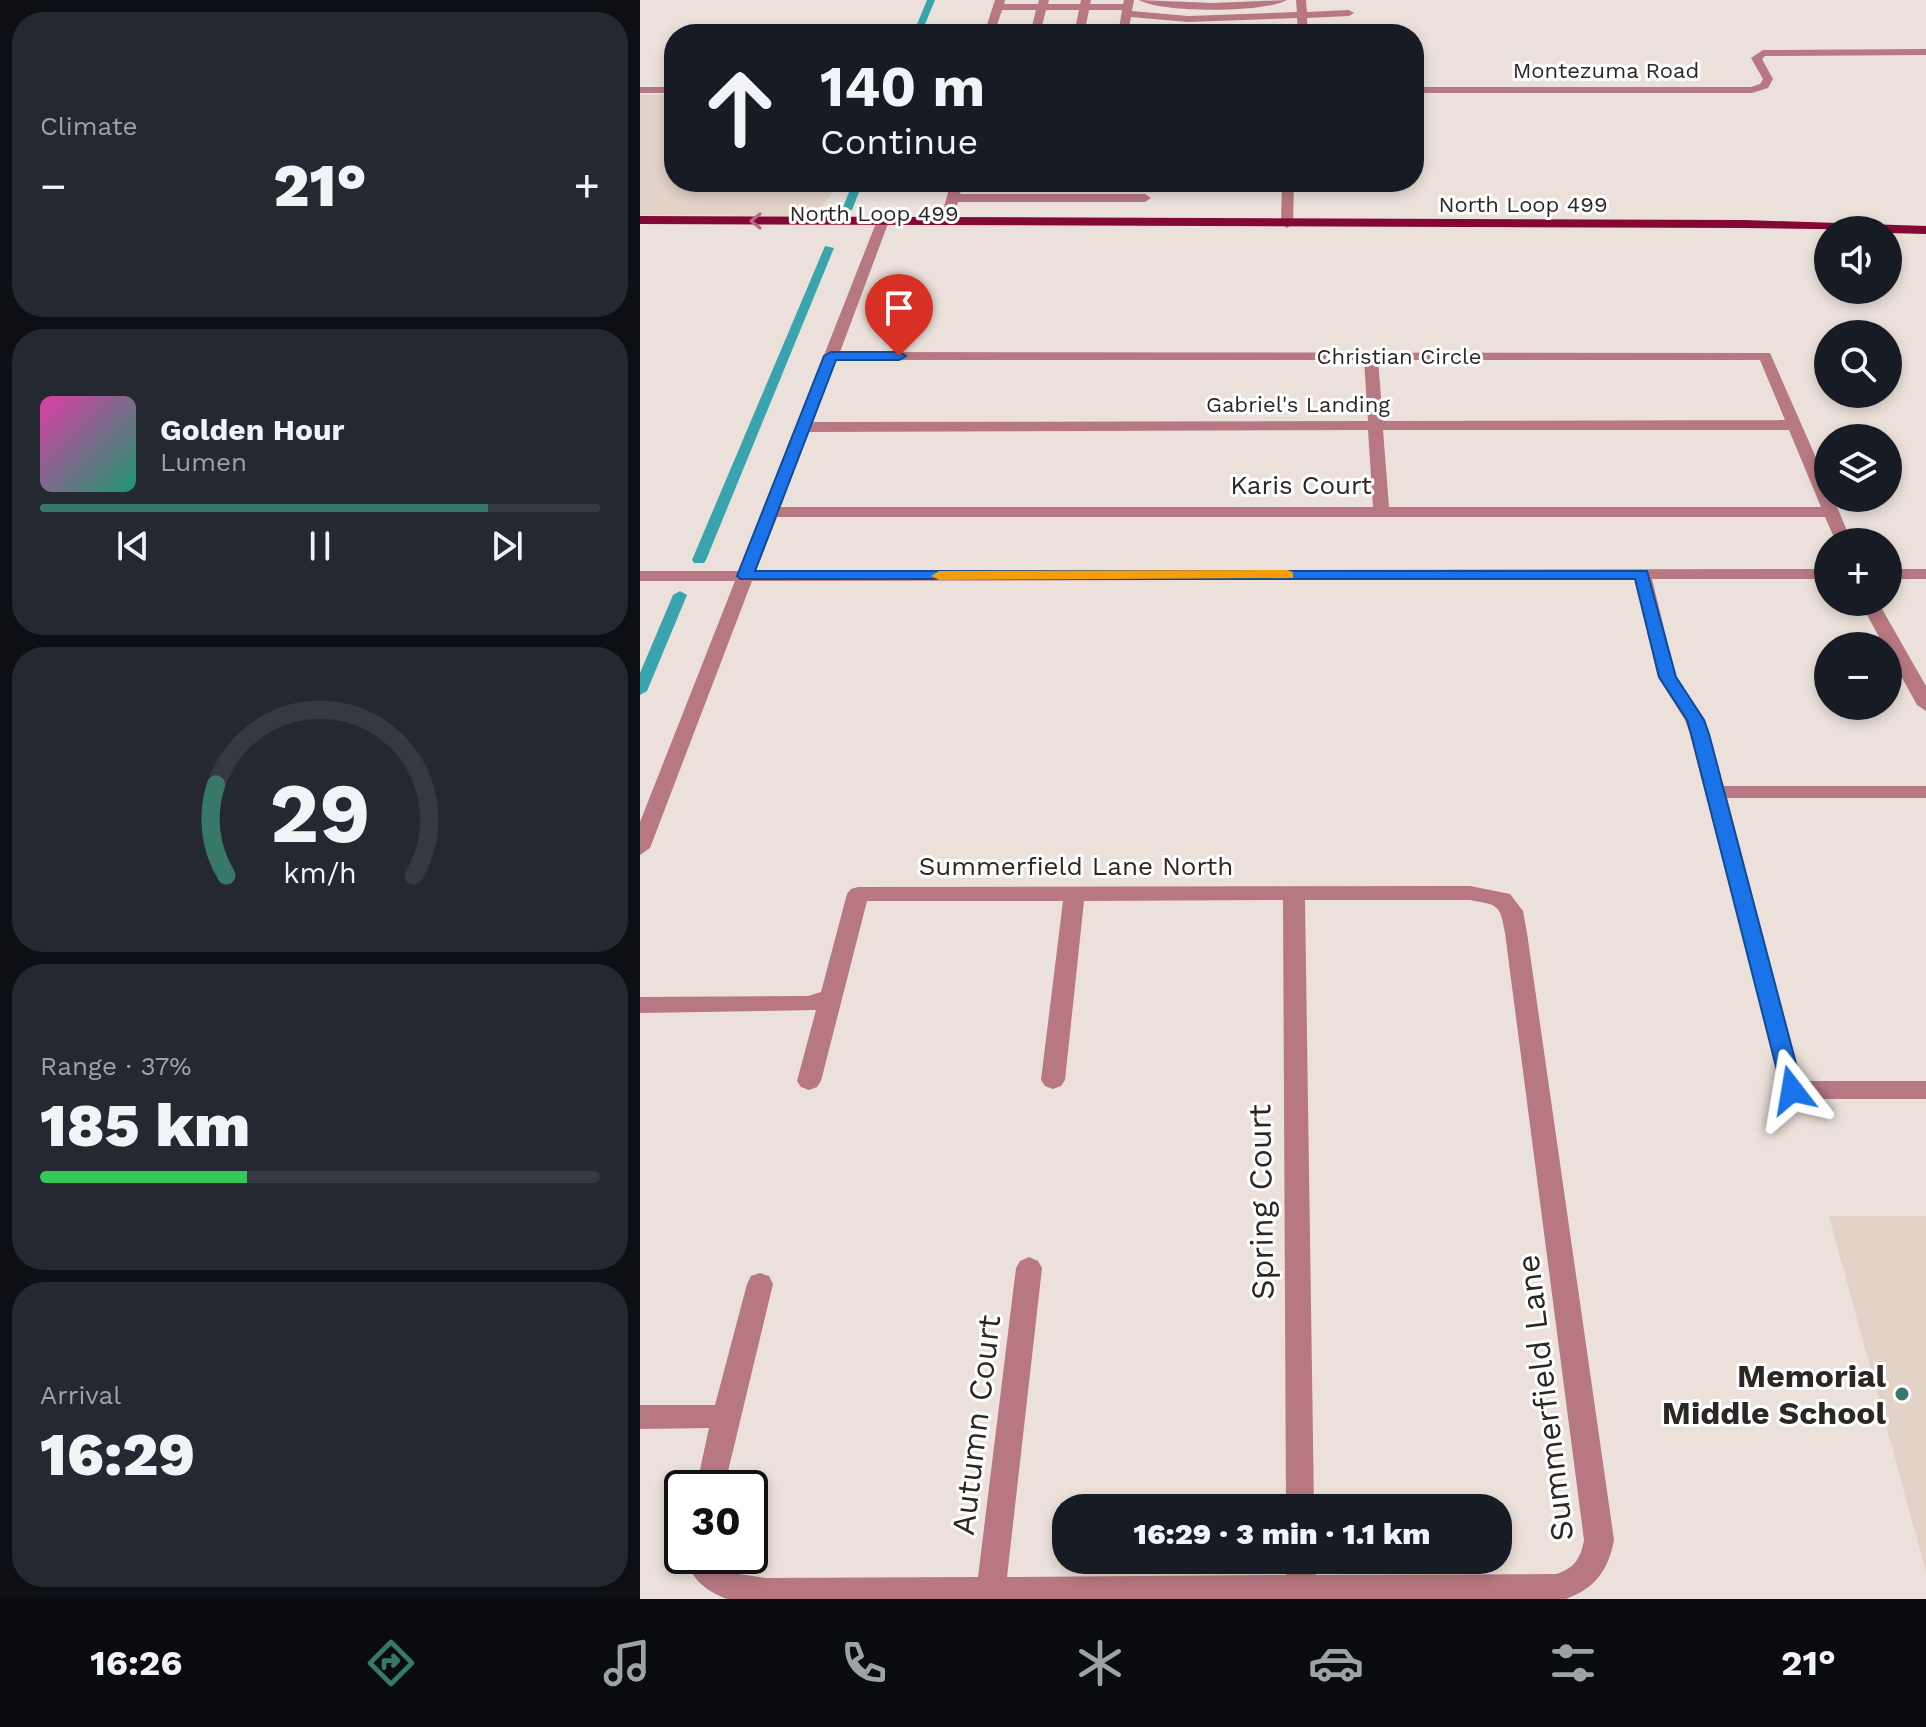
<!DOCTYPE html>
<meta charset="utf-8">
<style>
:root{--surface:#171b24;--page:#242831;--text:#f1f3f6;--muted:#9ea1a6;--line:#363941;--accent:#377869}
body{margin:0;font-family:"Work Sans",sans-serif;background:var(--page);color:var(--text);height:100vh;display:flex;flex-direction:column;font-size:30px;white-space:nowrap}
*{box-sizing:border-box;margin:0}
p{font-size:26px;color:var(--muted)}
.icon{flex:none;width:44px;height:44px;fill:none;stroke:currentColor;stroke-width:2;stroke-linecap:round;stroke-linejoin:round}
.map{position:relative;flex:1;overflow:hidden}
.panel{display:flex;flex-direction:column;gap:12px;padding:12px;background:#0d0f14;width:640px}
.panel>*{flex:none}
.top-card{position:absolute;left:24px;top:24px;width:760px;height:168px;border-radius:32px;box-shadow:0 4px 12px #0003;background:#171b24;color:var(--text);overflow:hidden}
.tools{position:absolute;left:1174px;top:216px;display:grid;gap:16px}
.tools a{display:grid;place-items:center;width:88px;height:88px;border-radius:50%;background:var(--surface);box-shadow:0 4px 12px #0003;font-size:40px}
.speed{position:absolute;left:24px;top:1470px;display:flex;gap:16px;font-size:40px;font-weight:700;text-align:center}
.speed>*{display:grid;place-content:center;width:104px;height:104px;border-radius:50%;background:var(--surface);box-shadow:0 4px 12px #0003;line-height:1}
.speed .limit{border:4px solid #111;border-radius:12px;background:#fff;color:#111}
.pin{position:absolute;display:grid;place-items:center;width:68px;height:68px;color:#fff;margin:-82px -34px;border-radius:50% 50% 50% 0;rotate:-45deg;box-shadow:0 0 8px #0007}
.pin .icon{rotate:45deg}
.me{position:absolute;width:88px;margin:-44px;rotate:346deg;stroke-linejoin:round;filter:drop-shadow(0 0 6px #0008)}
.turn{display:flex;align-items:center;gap:28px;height:168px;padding:0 24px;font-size:36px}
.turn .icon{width:104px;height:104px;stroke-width:2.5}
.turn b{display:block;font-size:56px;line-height:68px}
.big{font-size:60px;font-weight:800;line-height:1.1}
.panel .tile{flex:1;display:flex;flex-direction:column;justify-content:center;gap:12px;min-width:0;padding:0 28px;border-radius:32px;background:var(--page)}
.panel .dial{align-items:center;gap:0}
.dial svg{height:208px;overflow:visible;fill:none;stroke:var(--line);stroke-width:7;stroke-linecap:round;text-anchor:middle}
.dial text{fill:var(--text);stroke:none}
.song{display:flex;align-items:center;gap:24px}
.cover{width:96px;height:96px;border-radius:12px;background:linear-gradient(135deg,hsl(320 70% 55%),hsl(160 70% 35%))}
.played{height:8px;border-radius:4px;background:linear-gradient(90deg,var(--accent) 80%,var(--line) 80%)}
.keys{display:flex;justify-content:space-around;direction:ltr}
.heat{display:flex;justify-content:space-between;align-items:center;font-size:44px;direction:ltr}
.charge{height:12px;border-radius:6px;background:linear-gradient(90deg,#34c759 37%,var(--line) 0)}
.trip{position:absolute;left:412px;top:1494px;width:460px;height:80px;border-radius:32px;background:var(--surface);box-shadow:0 4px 12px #0003;font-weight:800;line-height:80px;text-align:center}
.tab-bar{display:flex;height:128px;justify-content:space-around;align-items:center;background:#090b0e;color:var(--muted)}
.tab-bar .icon{width:56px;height:56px}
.tab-bar .active{color:var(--accent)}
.tab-bar b{font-size:36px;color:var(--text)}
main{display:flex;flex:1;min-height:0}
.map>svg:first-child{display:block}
</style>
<main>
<section class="panel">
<div class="tile"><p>Climate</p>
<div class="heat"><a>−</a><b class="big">21°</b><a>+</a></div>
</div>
<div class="tile">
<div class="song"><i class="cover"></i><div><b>Golden Hour</b><p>Lumen</p></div></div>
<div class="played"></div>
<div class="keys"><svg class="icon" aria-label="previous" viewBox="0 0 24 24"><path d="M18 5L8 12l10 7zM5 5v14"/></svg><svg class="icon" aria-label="pause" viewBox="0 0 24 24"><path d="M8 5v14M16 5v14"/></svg><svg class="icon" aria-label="next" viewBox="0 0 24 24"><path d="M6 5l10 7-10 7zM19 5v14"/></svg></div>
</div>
<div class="tile dial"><svg viewBox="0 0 100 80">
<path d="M14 69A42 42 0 1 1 86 69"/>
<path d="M14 69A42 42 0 0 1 10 34" stroke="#377869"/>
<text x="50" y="56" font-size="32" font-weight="700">29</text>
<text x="50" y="72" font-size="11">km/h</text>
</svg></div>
<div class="tile"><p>Range · 37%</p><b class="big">185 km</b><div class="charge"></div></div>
<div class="tile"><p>Arrival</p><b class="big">16:29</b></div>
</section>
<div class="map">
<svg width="1286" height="1599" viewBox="0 0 1286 1599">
<rect width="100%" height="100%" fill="#ebe1da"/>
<g fill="#e2d2c7">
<polygon points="0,95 34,95 34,182 197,182 192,193 175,216 0,215"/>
<polygon points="1189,1216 1286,1216 1286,1572"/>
</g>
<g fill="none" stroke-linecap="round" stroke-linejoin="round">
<g fill="#3aa4ae" fill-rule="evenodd">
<polygon points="287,0 295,0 281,34 273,34"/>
<polygon points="213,182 223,182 212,210 203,212 202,210"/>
<polygon points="185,246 194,248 66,560 64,563 54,563 52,560"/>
<polygon points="40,591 47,595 7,691 0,695 0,673 33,595"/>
</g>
<g fill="#b77881" fill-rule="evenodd">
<polygon points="355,0 365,0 364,4 398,4 399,0 409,0 408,4 440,4 441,0 451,0 450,4 483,4 484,0 494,0 492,11 548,16 657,12 656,0 666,0 667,12 709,10 714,13 709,16 667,18 668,34 658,34 657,18 548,22 491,17 488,34 478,34 482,10 449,10 444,34 434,34 439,10 406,10 400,34 390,34 396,10 362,10 354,34 344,34"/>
<path d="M499,0L573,3L647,0C625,13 521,13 499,0Z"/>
<polygon points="1286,49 1286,55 1125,56 1122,59 1133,79 1128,88 1112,93 774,93 774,87 1111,87 1120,84 1123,79 1111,58 1123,50"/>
<rect x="0" y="87" width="34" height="6"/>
<polygon points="311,182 323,182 320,194 505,194 511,198 505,202 318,202 312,221 306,225 300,221"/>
<polygon points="642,182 654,182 653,224 647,228 641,224"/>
<path d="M238,218L249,221L200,352L1130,353L1188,485V498H1193L1212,542H1196L1185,517H137L116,571L1188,569V579H1012L1036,677L1065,720L1083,786H1286V798H1087L1161,1081H1286V1099H1152L1144,1096L1050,734L1045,720L1018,677L995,579L112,581L10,848L0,855V822L95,581H0V571H99ZM196,360H724L728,421L173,422ZM738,360H1120L1145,420L743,421ZM728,430L733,507H140L169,432ZM743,430H1149L1181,507H749Z"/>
<rect x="1248" y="569" width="38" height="10"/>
<polygon points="1220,602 1238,602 1286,686 1286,711 1277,705 1248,652 1248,646 1244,646"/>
<path d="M830,886L870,894L883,911L887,933L974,1540C968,1571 955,1588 926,1599H87C62,1589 54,1580 43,1556H73L92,1573L126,1578L338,1577L376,1268L380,1261L389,1257L398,1261L402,1268L367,1577L646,1575V1560H676V1575L916,1574C934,1569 941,1558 944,1540L865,933C860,904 858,905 830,900H665L674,1508H646L643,900L444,901L425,1080L421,1086L413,1089L405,1086L401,1080L423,901H227L181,1081L177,1087L169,1090L161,1087L157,1081L176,1010L0,1013V997L168,996L181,992L207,894L211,889L218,887Z"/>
<polygon points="120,1273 129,1276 133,1284 84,1488 56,1488 69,1428 0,1429 0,1405 75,1405 107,1284 111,1276"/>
</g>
<polygon fill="#830834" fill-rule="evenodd" points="0,216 1105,220 1286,226 1286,234 1248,233 1248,230 1105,228 0,224"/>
</g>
<defs><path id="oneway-chevron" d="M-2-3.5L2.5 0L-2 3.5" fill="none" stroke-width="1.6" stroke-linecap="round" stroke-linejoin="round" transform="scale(2)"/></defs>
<use stroke="#b56b85" href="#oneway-chevron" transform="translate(116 221) rotate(-180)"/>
<polygon fill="#1a73e8" stroke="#114b97" stroke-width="2" points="191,352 259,352 266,356 259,360 196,360 115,571 1007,571 1036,677 1064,720 1069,734 1163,1090 1160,1096 1145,1096 1142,1090 1051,734 1047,720 1019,677 995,579 100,579 97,576 184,356"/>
<polygon fill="#f59e0b" points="647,570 653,572 653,578 299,580 291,576 299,571"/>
<circle fill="#377869" stroke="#fff" stroke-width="3" cx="1262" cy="1394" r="8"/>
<g text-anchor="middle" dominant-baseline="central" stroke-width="6" stroke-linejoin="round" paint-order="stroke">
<g font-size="22" fill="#2a2724" stroke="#fff">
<text x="966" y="70">Montezuma Road</text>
<text x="883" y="204">North Loop 499</text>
<text x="234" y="213">North Loop 499</text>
<text x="759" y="356">Christian Circle</text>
<text x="658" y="404">Gabriel's Landing</text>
</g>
<g font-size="26" fill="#2a2724" stroke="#fff">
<text x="661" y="485">Karis Court</text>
<text x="436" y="866">Summerfield Lane North</text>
</g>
<g font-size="32" fill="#2a2724" stroke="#fff">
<text transform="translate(621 1202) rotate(-91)">Spring Court</text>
<text transform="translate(905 1398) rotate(-97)">Summerfield Lane</text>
<text transform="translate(336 1425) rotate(-83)">Autumn Court</text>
</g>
<g font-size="32" font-weight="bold" fill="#2a2724" stroke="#fff" text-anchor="end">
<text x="1246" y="1376">Memorial<tspan x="1246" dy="37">Middle School</tspan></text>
</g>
</g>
</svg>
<div class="tools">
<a><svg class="icon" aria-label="sound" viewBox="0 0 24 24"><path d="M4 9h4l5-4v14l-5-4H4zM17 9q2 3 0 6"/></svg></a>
<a><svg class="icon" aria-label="search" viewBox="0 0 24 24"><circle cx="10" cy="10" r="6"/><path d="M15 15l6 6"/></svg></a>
<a><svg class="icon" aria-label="layers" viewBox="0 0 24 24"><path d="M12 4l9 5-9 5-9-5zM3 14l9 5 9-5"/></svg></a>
<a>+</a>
<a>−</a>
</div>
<div class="speed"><div class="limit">30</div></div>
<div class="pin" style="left:259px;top:356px;background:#d93025"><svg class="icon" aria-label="arrive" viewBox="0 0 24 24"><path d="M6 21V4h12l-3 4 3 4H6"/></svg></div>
<svg class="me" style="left:1152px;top:1090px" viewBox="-20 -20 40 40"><path d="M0-17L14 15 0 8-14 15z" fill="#1a73e8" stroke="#fff" stroke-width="4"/></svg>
<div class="trip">16:29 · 3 min · 1.1 km</div>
<div class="top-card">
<div class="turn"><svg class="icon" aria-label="ahead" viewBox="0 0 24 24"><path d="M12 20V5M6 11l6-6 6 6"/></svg><div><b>140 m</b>Continue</div></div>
</div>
</div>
</main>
<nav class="tab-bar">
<b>16:26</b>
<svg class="icon active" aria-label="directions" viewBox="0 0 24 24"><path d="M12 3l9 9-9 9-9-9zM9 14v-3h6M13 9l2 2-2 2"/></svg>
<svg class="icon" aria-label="music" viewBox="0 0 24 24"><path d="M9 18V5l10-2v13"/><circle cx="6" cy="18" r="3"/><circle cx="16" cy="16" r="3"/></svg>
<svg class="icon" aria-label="phone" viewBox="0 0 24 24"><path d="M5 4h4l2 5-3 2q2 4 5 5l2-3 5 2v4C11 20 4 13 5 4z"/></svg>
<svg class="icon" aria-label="climate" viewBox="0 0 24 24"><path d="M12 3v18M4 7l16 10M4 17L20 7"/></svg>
<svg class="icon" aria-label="car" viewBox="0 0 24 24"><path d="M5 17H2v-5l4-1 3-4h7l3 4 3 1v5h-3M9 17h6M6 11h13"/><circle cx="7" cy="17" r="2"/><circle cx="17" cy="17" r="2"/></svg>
<svg class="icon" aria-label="filters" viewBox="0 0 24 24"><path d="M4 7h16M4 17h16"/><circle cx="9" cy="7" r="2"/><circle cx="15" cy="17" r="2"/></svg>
<b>21°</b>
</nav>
